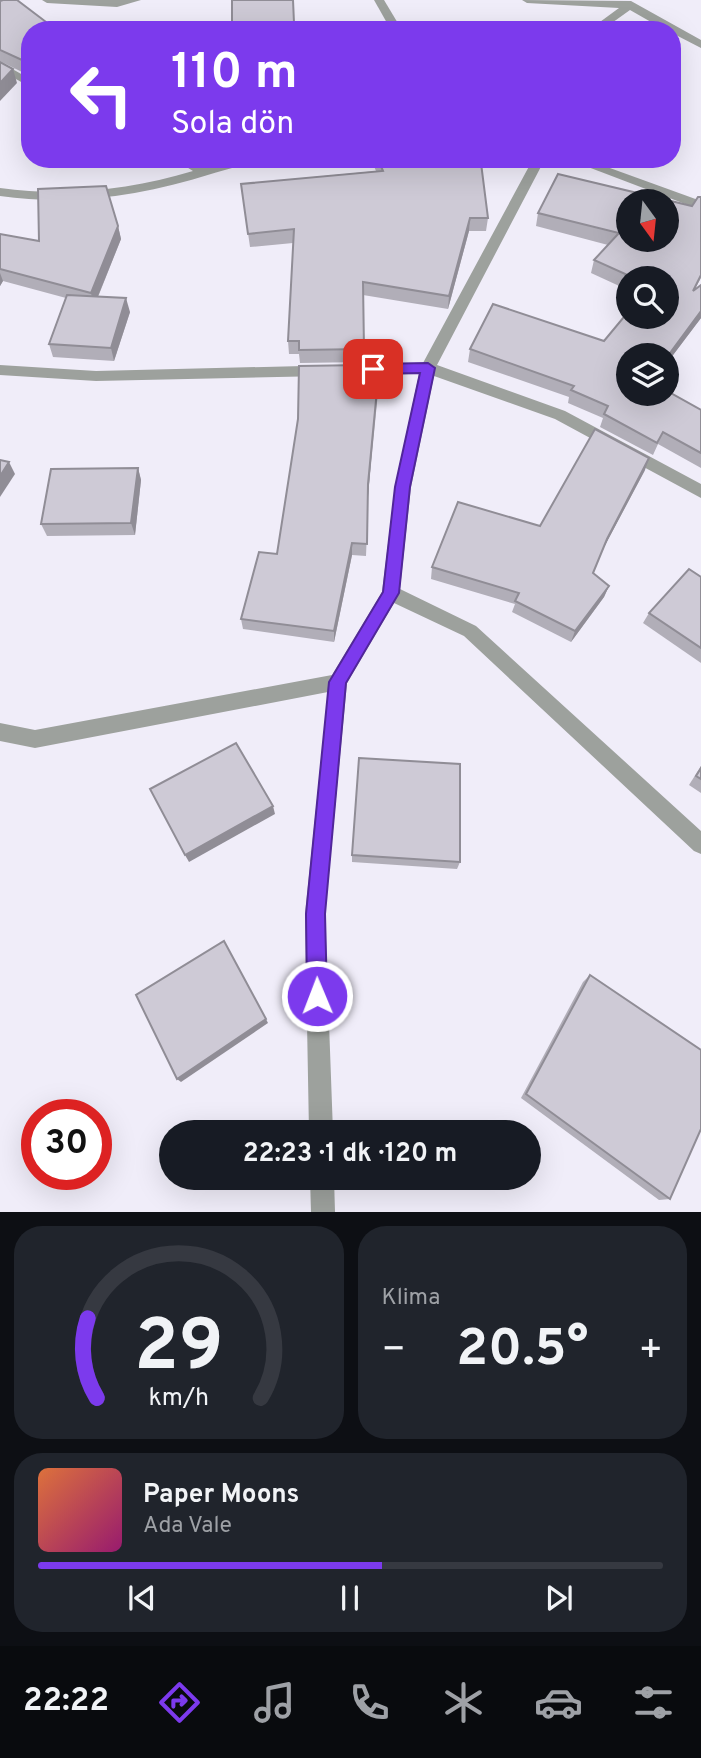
<!DOCTYPE html>
<html lang="tr">
<meta charset="utf-8">
<style>
:root{--surface:#171b24;--page:#20242c;--text:#f1f3f6;--muted:#9ea1a6;--line:#363941;--accent:#7c3aed}
body{margin:0;font-family:Overpass,sans-serif;background:var(--page);color:var(--text);height:100vh;display:flex;flex-direction:column;font-size:26px;white-space:nowrap}
*{box-sizing:border-box;margin:0}
p{font-size:23px;color:var(--muted)}
.icon{flex:none;width:38px;height:38px;fill:none;stroke:currentColor;stroke-width:2;stroke-linecap:round;stroke-linejoin:round}
.map{position:relative;height:1212px;overflow:hidden}
.panel{display:flex;flex-direction:column;gap:14px;padding:14px;background:#0d0f14;flex:1}
.panel>*{flex:none}
.guide{position:absolute;left:21px;top:21px;width:660px;height:147px;border-radius:28px;box-shadow:0 7px 28px #0002;background:#7c3aed;color:#fff;overflow:hidden}
.needle{width:46px;rotate:165deg}
.tools{position:absolute;left:616px;top:189px;display:grid;gap:14px}
.tools a{display:grid;place-items:center;width:63px;height:63px;border-radius:50%;background:var(--surface);box-shadow:0 7px 28px #0002;font-size:35px}
.speed{position:absolute;left:21px;top:1099px;display:flex;gap:14px;font-size:35px;font-weight:700;text-align:center}
.speed>*{display:grid;place-content:center;width:91px;height:91px;border-radius:50%;background:var(--surface);box-shadow:0 7px 28px #0002;line-height:1}
.speed .limit{border:10px solid #d22;background:#fff;color:#111}
.pin{position:absolute;display:grid;place-items:center;width:60px;height:60px;color:#fff;margin:-30px;border-radius:14px;box-shadow:0 4px 10px #0006}
.me{position:absolute;width:77px;margin:-38px;rotate:359deg;stroke-linejoin:round;filter:drop-shadow(0 0 5px #0008)}
.turn{display:flex;align-items:center;gap:24px;height:147px;padding:0 35px;font-size:32px}
.turn .icon{width:91px;height:91px;stroke-width:2.5}
.turn b{display:block;font-size:49px;line-height:60px}
.big{font-size:52px;font-weight:700;line-height:1.1}
.panel .tile{flex:1;display:flex;flex-direction:column;justify-content:center;gap:10px;min-width:0;padding:0 24px;border-radius:28px;background:var(--page)}
.panel .dial{align-items:center;gap:0}
.dial svg{height:182px;overflow:visible;fill:none;stroke:var(--line);stroke-width:7;stroke-linecap:round;text-anchor:middle}
.dial text{fill:var(--text);stroke:none}
.song{display:flex;align-items:center;gap:21px}
.cover{width:84px;height:84px;border-radius:10px;background:linear-gradient(135deg,hsl(20 70% 55%),hsl(320 70% 35%))}
.played{height:7px;border-radius:4px;background:linear-gradient(90deg,var(--accent) 55%,var(--line) 55%)}
.keys{display:flex;justify-content:space-around;direction:ltr}
.heat{display:flex;justify-content:space-between;align-items:center;font-size:38px;direction:ltr}
.panel .tiles{flex:1;display:grid;gap:14px;grid-template-columns:1fr 1fr}
.tile:last-child{grid-column:span 2}
.trip{position:absolute;left:159px;top:1120px;width:382px;height:70px;border-radius:35px;background:var(--surface);box-shadow:0 7px 28px #0002;font-weight:700;line-height:70px;text-align:center}
.menu{display:flex;height:112px;justify-content:space-around;align-items:center;background:#090b0e;color:var(--muted)}
.menu .icon{width:49px;height:49px}
.menu .on{color:var(--accent)}
.menu b{font-size:32px;color:var(--text)}
.map>svg:first-child{display:block}
</style>
<div class="map">
<svg width="701" height="1212" viewBox="0 0 701 1212">
<rect width="100%" height="100%" fill="#f0edf9"/>
<g fill="none" stroke-linecap="round" stroke-linejoin="round">
<g fill="#9da19d" fill-rule="evenodd">
<polygon points="42,0 141,0 117,7 47,3"/>
<polygon points="374,0 384,0 402,30 391,30"/>
<polygon points="522,0 631,1 701,40 701,48 672,33 672,30 665,30 630,10 602,30 589,30 619,8 527,3"/>
<polygon points="0,62 30,79 30,87 0,70"/>
<path d="M174,159H190L206,167L232,159H251C241,167 224,170 211,174C142,196 73,206 0,196V188C67,197 129,190 193,171Z"/>
<polygon points="533,159 545,159 437,365 565,411 701,484 701,498 555,419 434,376 411,487 400,589 476,626 701,831 701,854 694,851 464,636 394,603 347,683 325,914 333,1132 309,1132 305,914 328,692 35,748 0,741 0,723 35,730 332,675 382,592 395,487 419,374 96,381 0,375 0,365 96,371 423,363"/>
<polygon points="567,159 585,159 701,201 701,210"/>
<polygon points="310,1178 334,1178 335,1212 311,1212"/>
</g>
</g>
<g fill="#b1aeb8">
<polygon points="232,0 293,0 294,30 232,30"/>
<polygon points="0,1 30,30 30,70 26,74 0,61"/>
<polygon points="371,159 430,159 432,163 488,218 486,231 469,231 448,309 363,295 363,362 300,363 299,354 289,354 288,341 293,243 250,247 241,184 376,171"/>
<polygon points="701,196 701,278 695,289 701,318 667,363 667,355 628,394 701,410 701,468 658,444 653,455 600,427 603,418 568,403 569,397 468,362 470,349 604,341 667,278 628,278 628,290 591,273 594,260 608,245 536,226 538,213 692,206"/>
<polygon points="118,226 121,239 98,297 130,312 114,361 53,357 49,344 66,298 3,281 0,286 0,234 39,241"/>
<polygon points="364,379 378,392 368,496 366,556 352,555 334,642 243,629 241,619 277,554"/>
<polygon points="138,468 141,480 135,535 47,536 41,524"/>
<polygon points="645,470 602,551 593,574 609,586 604,597 571,642 512,612 515,604 431,579 432,567 540,526"/>
<polygon points="701,577 701,663 643,623 649,613"/>
<polygon points="701,766 701,793 689,785"/>
<polygon points="352,855 460,862 457,869 352,862"/>
<polygon points="590,975 670,1199 659,1200 521,1098 583,982"/>
</g>
<g fill="#908d96">
<polygon points="30,53 30,70 26,74 22,60"/>
<polygon points="13,69 17,83 0,101 0,83"/>
<polygon points="470,218 469,231 448,309 449,296"/>
<polygon points="118,226 121,239 94,306 91,293"/>
<polygon points="0,273 3,281 0,286"/>
<polygon points="126,298 130,312 114,361 111,348"/>
<polygon points="701,311 701,318 667,363 667,357"/>
<polygon points="378,379 368,496 366,556 368,484"/>
<polygon points="649,458 645,470 602,551 607,539"/>
<polygon points="9,462 15,474 0,497 0,476"/>
<polygon points="138,468 141,480 135,535 131,523"/>
<polygon points="352,543 352,555 334,642 334,631"/>
<polygon points="609,586 604,597 571,642 575,631"/>
<polygon points="273,806 275,814 189,862 185,855"/>
<polygon points="266,1019 268,1023 181,1082 177,1079"/>
</g>
<g fill="#cecad6" stroke="#908d96" stroke-width="2" fill-rule="evenodd">
<polygon points="3,0 17,0 54,28 52,30 30,30 30,53 22,60 0,50 0,1"/>
<polygon points="232,0 293,0 294,23 232,29"/>
<polygon points="358,26 360,29 392,27 393,30 343,30"/>
<polygon points="0,62 13,69 0,83"/>
<polygon points="378,159 430,159 432,163 481,163 488,218 470,218 449,296 363,282 364,349 299,350 299,341 288,341 294,229 248,234 241,184 383,171"/>
<path d="M558,174L692,206L698,197H701V275L693,291L701,285V311L667,357V355H628V394H667V391L701,410V453L663,432L657,443L604,414L608,406L571,390L574,386L470,349L493,304L604,341L628,312V317H667V278H634L594,260L619,233L538,213ZM628,201H667V240H628Z"/>
<polygon points="106,186 118,226 91,293 0,269 0,234 39,241 38,189"/>
<polygon points="67,295 126,298 111,348 49,344"/>
<polygon points="364,365 364,379 378,379 368,484 367,544 352,543 334,631 241,619 259,552 277,554 298,419 299,366"/>
<polygon points="595,429 649,458 607,539 593,573 609,586 575,631 515,601 519,593 432,567 458,502 540,526"/>
<polygon points="0,460 9,462 0,476"/>
<polygon points="138,468 131,523 41,524 51,469"/>
<polygon points="689,569 701,577 701,648 649,613"/>
<polygon points="236,743 273,806 185,855 150,789"/>
<polygon points="359,758 460,764 460,862 352,855"/>
<polygon points="701,768 701,779 696,776"/>
<polygon points="224,941 266,1019 177,1079 136,995"/>
<polygon points="590,975 701,1050 701,1129 670,1199 526,1094"/>
</g>
<polygon fill="#7c3aed" stroke="#51269a" stroke-width="2" points="428,363 435,368 410,487 399,593 346,683 325,914 327,996 324,1003 317,1006 310,1003 307,996 306,914 329,682 383,592 395,487 420,373 373,374 366,369 373,364"/>
</svg>
<div class="tools">
<a><svg class="needle" viewBox="-14 -14 28 28"><path d="M0-13l5 13h-10z" fill="#e53935"/><path d="M0 13l5-13h-10z" fill="#9ea1a6"/></svg></a>
<a><svg class="icon" aria-label="search" viewBox="0 0 24 24"><circle cx="10" cy="10" r="6"/><path d="M15 15l6 6"/></svg></a>
<a><svg class="icon" aria-label="layers" viewBox="0 0 24 24"><path d="M12 4l9 5-9 5-9-5zM3 14l9 5 9-5"/></svg></a>
</div>
<div class="speed"><div class="limit">30</div></div>
<div class="pin" style="left:373px;top:369px;background:#d93025"><svg class="icon" aria-label="arrive" viewBox="0 0 24 24"><path d="M6 21V4h12l-3 4 3 4H6"/></svg></div>
<svg class="me" style="left:317px;top:996px" viewBox="-20 -20 40 40"><circle r="17" fill="#7c3aed" stroke="#fff" stroke-width="3"/><path d="M0-11L8 9 0 5-8 9z" fill="#fff"/></svg>
<div class="trip">22:23 · 1 dk · 120 m</div>
<div class="guide">
<div class="turn"><svg class="icon" aria-label="left" viewBox="0 0 24 24"><path d="M17 20v-9H6M10 6l-5 5 5 5"/></svg><div><b>110 m</b>Sola dön</div></div>
</div>
</div>
<section class="panel">
<div class="tiles">
<div class="tile dial"><svg viewBox="0 0 100 80">
<path d="M14 69A42 42 0 1 1 86 69"/>
<path d="M14 69A42 42 0 0 1 10 34" stroke="#7c3aed"/>
<text x="50" y="56" font-size="32" font-weight="700">29</text>
<text x="50" y="72" font-size="11">km/h</text>
</svg></div>
<div class="tile"><p>Klima</p>
<div class="heat"><a>−</a><b class="big">20.5°</b><a>+</a></div>
</div>
<div class="tile">
<div class="song"><i class="cover"></i><div><b>Paper Moons</b><p>Ada Vale</p></div></div>
<div class="played"></div>
<div class="keys"><svg class="icon" aria-label="previous" viewBox="0 0 24 24"><path d="M18 5L8 12l10 7zM5 5v14"/></svg><svg class="icon" aria-label="pause" viewBox="0 0 24 24"><path d="M8 5v14M16 5v14"/></svg><svg class="icon" aria-label="next" viewBox="0 0 24 24"><path d="M6 5l10 7-10 7zM19 5v14"/></svg></div>
</div>
</div>
</section>
<nav class="menu">
<b>22:22</b>
<svg class="icon on" aria-label="directions" viewBox="0 0 24 24"><path d="M12 3l9 9-9 9-9-9zM9 14v-3h6M13 9l2 2-2 2"/></svg>
<svg class="icon" aria-label="music" viewBox="0 0 24 24"><path d="M9 18V5l10-2v13"/><circle cx="6" cy="18" r="3"/><circle cx="16" cy="16" r="3"/></svg>
<svg class="icon" aria-label="phone" viewBox="0 0 24 24"><path d="M5 4h4l2 5-3 2q2 4 5 5l2-3 5 2v4C11 20 4 13 5 4z"/></svg>
<svg class="icon" aria-label="climate" viewBox="0 0 24 24"><path d="M12 3v18M4 7l16 10M4 17L20 7"/></svg>
<svg class="icon" aria-label="car" viewBox="0 0 24 24"><path d="M5 17H2v-5l4-1 3-4h7l3 4 3 1v5h-3M9 17h6M6 11h13"/><circle cx="7" cy="17" r="2"/><circle cx="17" cy="17" r="2"/></svg>
<svg class="icon" aria-label="filters" viewBox="0 0 24 24"><path d="M4 7h16M4 17h16"/><circle cx="9" cy="7" r="2"/><circle cx="15" cy="17" r="2"/></svg>
</nav>
